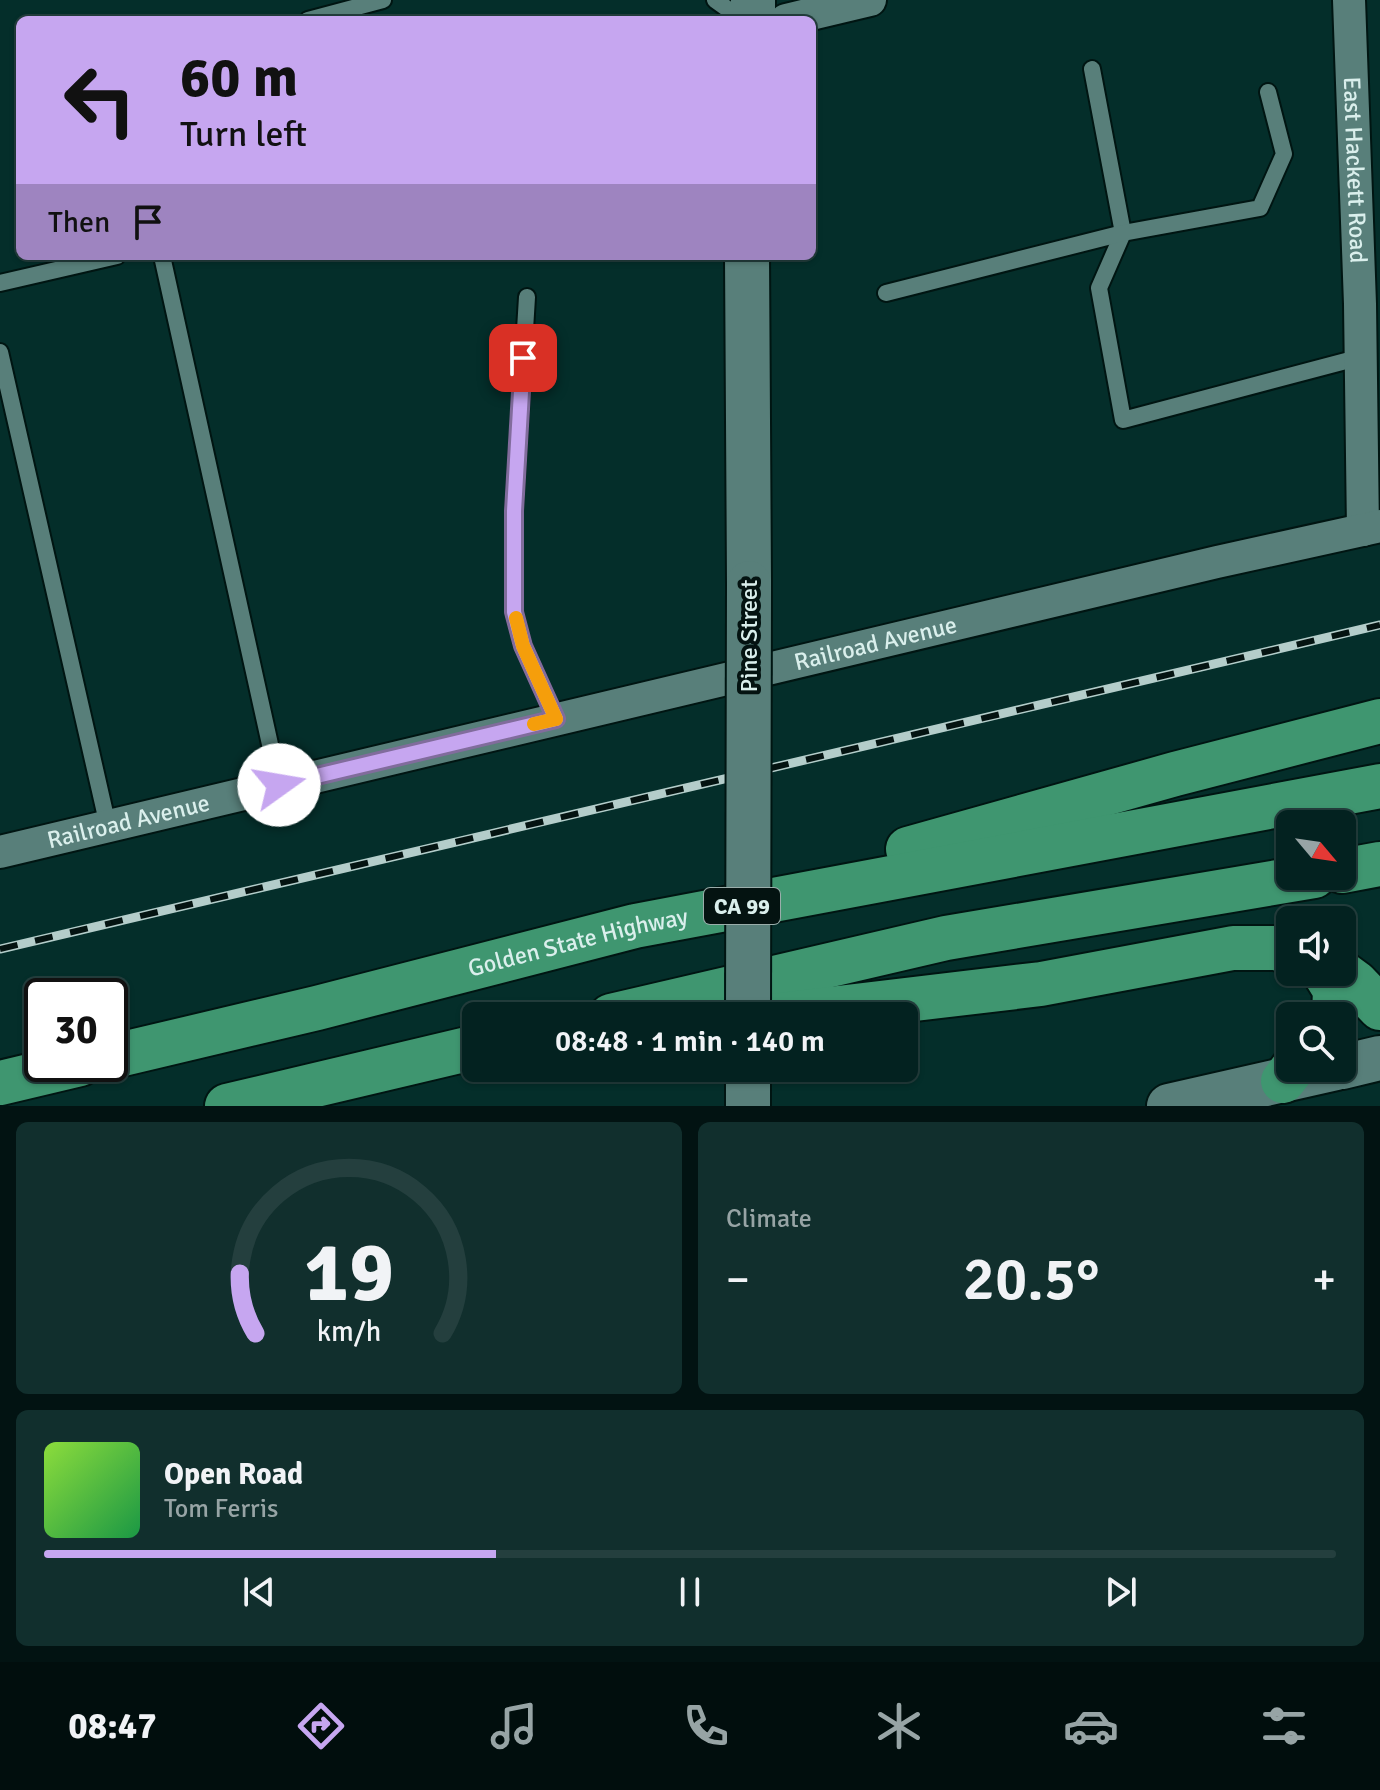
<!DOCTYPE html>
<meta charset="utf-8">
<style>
:root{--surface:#032220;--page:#112f2d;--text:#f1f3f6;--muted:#97a4a5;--line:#243f3e;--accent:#c6a6f0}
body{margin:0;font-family:Signika,sans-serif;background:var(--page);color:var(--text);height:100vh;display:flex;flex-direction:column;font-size:30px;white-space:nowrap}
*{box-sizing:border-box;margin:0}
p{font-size:26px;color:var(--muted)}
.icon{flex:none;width:44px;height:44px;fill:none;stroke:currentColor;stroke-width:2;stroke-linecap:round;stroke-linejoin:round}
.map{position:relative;height:1106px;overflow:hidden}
.panel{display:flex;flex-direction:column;gap:16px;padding:16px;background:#021312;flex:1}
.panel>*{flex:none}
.hud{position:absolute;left:16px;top:16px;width:800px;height:244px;border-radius:12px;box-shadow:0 2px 6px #0004,0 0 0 2px var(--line);background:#c6a6f0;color:#111;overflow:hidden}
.needle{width:52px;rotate:119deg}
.buttons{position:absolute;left:1276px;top:810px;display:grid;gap:16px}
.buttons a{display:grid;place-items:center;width:80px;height:80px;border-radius:12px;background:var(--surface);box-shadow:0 2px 6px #0004,0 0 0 2px var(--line);font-size:40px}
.speed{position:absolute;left:24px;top:978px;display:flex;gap:16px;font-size:40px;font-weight:700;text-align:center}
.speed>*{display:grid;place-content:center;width:104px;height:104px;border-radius:50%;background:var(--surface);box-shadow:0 2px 6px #0004,0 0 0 2px var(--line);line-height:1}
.speed .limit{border:4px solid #111;border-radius:12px;background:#fff;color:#111}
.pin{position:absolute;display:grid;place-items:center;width:68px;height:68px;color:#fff;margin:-34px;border-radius:16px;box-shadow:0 4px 12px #0006}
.me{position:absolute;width:88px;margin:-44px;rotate:77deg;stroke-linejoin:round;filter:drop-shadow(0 0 6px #0008)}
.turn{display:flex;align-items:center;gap:28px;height:168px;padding:0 32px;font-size:36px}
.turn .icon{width:104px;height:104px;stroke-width:2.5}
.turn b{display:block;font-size:56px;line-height:68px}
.then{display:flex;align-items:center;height:76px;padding:0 32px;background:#0003;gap:16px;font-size:30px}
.big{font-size:60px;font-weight:600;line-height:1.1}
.panel .widget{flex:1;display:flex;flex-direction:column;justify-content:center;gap:12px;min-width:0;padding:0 28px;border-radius:12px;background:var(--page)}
.panel .dial{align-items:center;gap:0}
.dial svg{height:208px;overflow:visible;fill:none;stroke:var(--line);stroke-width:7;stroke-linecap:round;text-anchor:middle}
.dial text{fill:var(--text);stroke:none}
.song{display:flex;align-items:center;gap:24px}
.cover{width:96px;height:96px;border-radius:12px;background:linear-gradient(135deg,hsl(90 70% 55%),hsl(140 70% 35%))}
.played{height:8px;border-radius:4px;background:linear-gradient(90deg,var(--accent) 35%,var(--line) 35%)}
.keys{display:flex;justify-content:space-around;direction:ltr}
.heat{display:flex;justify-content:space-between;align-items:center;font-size:44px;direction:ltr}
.panel .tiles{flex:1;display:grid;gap:16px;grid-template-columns:1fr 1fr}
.widget:last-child{grid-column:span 2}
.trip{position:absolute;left:462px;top:1002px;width:456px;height:80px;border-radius:12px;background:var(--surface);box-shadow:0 2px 6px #0004,0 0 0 2px var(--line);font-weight:600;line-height:80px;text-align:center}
.tabs{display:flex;height:128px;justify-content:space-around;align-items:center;background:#010e0d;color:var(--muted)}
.tabs .icon{width:56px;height:56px}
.tabs .active{color:var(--accent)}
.tabs b{font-size:36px;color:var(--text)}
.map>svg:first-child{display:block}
</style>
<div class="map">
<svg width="1380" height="1106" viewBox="0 0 1380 1106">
<rect width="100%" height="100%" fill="#042e2a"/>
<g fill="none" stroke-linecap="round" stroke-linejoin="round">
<g stroke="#001512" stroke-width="20">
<g id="lane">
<polyline points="715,0 743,20"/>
<polyline points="308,20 383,0"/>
<polyline points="1092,69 1123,233 1099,288 1123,420 1361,357"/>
<polyline points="162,256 279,785"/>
<polyline points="0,283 117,256"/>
<polyline points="886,293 1123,233 1260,208 1284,154 1268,92"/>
<polyline points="527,297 514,511 514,612 523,646 556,719"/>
<polyline points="0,352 108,826"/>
</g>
</g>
<g stroke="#001512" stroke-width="36">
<g id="street">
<path id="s1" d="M1349,0L1360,304L1363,530"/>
<polyline points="786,20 870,0"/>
<path id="s2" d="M0,852L1217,562L1380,526"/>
</g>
</g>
<g stroke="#001512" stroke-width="48">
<g id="secondary">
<polyline points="753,0 753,20"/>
<polyline points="747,256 749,583"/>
<polyline points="1342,1067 1380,1058"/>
<polyline points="748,1106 748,1068"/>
<polyline points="1169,1106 1336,1068"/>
</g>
</g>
<g stroke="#001512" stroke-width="48">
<g id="highway">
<polyline points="908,849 1175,774 1380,721"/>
<polyline points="1342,871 1380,864"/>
<polyline points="1324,972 1335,990 1334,1016"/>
<polyline points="1341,972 1356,983 1380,1008"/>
<polyline points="611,1016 946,938 1314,876"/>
<polyline points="771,1016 1041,984 1233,948 1276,948 1290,952"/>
<path id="s3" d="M110,1057L317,1008L635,926L1380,786"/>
<polyline points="1283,1081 1293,1068"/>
<polyline points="0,1083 80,1064"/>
<polyline points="227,1106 476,1047"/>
</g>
</g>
<use href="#lane" stroke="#587f7a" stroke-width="16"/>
<use href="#street" stroke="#587f7a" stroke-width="32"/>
<use href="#secondary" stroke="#587f7a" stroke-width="44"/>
<use href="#highway" stroke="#3f9670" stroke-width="44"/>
<g stroke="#b4cdca" stroke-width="9">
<polyline id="rail" points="0,949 1380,625"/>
</g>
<use href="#rail" stroke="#041311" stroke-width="6" stroke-dasharray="18" stroke-linecap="butt"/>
<g stroke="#001512" stroke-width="48" stroke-linecap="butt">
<polyline id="secondary-bridge" points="748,1016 749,583"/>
</g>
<use href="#secondary-bridge" stroke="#587f7a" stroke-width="44"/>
</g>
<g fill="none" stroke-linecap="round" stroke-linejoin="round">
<g stroke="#816c9c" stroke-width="20">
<polyline id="route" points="279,785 556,719 523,646 514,612 514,511 523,358"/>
</g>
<use href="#route" stroke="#c6a6f0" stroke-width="14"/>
<polyline stroke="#f59e0b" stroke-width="14" points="516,618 523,646 556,719 534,724"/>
</g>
<g text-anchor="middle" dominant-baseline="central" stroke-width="8" stroke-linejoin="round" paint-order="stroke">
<rect fill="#041311" stroke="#9aadaa" stroke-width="2" x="704" y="888" width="76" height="36" rx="6"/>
<g font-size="22" font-weight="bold" fill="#daefec">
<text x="742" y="906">CA 99</text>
</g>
<g font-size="24" fill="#daefec" stroke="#041311">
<text stroke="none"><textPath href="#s1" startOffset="170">East Hackett Road</textPath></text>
<text transform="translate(749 636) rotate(-90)">Pine Street</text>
<text stroke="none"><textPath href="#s2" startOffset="900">Railroad Avenue</textPath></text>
<text stroke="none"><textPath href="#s2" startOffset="132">Railroad Avenue</textPath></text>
<text stroke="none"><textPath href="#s3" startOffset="482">Golden State Highway</textPath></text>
</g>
</g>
</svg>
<div class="buttons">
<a><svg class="needle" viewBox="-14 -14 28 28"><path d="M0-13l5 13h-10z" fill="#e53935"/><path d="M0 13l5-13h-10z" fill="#97a4a5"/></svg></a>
<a><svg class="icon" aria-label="sound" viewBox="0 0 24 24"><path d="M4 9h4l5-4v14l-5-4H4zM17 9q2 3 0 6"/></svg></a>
<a><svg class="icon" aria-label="search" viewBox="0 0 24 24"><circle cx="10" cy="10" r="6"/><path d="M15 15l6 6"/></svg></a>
</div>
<div class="speed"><div class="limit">30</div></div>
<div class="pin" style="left:523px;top:358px;background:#d93025"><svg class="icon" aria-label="arrive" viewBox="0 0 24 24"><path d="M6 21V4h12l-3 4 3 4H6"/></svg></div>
<svg class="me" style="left:279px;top:785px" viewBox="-20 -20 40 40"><circle r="19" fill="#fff"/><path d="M0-13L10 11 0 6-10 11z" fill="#c6a6f0"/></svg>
<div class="trip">08:48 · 1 min · 140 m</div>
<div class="hud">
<div class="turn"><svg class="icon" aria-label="left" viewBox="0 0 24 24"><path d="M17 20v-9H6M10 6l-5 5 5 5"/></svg><div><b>60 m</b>Turn left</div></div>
<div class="then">Then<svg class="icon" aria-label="arrive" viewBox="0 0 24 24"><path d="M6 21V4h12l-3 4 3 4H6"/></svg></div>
</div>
</div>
<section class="panel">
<div class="tiles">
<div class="widget dial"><svg viewBox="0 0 100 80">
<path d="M14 69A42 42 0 1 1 86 69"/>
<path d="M14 69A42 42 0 0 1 8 46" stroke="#c6a6f0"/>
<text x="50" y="56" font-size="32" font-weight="700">19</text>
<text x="50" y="72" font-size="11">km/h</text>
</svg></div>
<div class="widget"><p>Climate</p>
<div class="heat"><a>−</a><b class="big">20.5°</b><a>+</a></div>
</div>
<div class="widget">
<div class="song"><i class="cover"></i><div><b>Open Road</b><p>Tom Ferris</p></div></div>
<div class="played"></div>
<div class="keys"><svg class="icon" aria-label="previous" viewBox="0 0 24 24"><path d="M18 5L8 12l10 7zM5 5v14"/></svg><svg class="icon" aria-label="pause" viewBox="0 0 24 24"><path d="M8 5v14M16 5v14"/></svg><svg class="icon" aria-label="next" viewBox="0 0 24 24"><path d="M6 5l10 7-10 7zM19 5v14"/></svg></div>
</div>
</div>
</section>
<nav class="tabs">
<b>08:47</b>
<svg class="icon active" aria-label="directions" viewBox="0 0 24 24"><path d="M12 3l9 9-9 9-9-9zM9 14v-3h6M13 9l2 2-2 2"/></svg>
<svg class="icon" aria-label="music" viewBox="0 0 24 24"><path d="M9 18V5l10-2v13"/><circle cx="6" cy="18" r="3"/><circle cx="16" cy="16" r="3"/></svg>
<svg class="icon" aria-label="phone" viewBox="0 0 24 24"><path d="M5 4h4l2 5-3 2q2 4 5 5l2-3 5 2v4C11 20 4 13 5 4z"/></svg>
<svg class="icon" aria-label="climate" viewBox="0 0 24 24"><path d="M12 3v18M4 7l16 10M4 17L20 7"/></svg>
<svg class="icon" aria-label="car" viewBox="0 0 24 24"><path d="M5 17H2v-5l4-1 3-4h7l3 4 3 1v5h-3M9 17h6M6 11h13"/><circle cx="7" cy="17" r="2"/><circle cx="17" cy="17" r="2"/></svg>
<svg class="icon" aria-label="filters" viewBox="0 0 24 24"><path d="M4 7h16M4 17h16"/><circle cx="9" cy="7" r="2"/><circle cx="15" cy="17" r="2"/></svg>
</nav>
